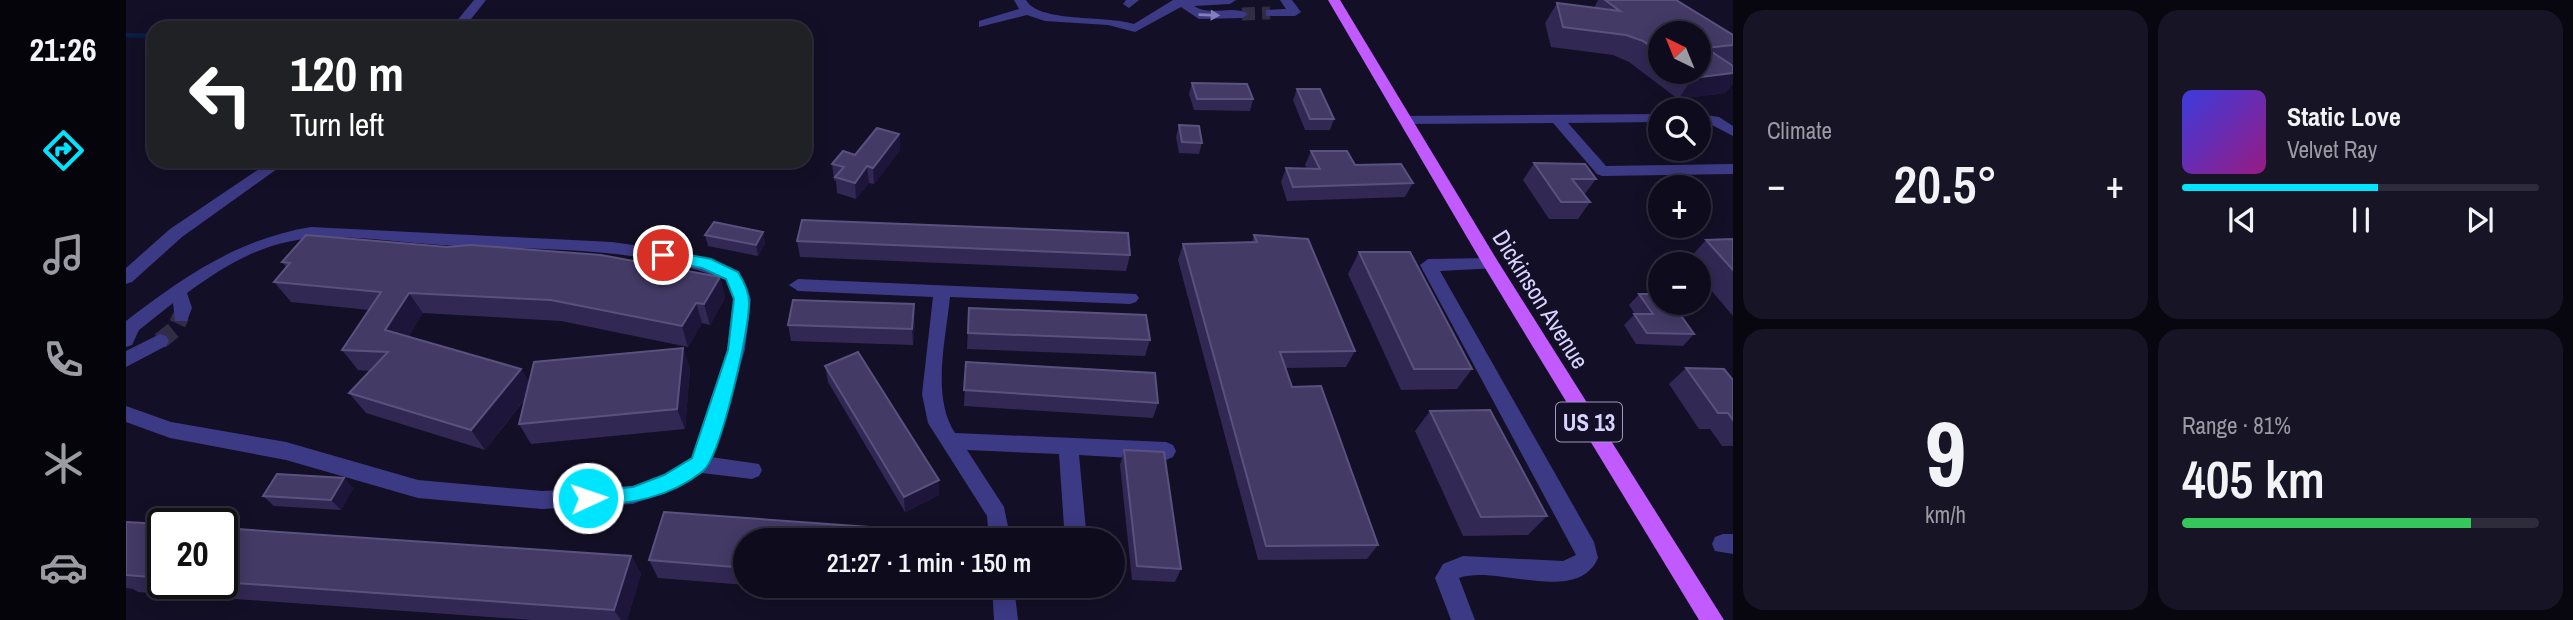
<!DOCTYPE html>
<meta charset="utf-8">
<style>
:root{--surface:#0e0b1c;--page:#171425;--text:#f1f3f6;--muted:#9b9ba3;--line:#2e2b3b;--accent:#00e5ff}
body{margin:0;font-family:"Archivo Narrow",sans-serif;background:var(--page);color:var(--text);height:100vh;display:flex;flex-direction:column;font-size:26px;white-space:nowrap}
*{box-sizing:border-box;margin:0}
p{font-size:23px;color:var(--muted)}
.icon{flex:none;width:38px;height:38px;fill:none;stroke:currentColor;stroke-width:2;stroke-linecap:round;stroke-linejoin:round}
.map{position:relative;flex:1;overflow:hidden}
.panel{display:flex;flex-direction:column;gap:10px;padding:10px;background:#08060f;width:840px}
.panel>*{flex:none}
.hud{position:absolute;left:21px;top:21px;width:665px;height:147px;border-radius:21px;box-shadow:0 4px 18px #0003,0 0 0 2px var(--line);background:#202124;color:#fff;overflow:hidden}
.needle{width:46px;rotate:317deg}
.tools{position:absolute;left:1522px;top:21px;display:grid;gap:14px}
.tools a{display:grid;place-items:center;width:63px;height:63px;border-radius:50%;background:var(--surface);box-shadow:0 4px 18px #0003,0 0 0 2px var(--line);font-size:35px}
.speed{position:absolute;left:21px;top:508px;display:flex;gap:14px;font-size:35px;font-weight:700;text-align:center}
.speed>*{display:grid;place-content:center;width:91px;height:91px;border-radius:50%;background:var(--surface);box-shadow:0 4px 18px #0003,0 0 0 2px var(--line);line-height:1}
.speed .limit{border:4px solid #111;border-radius:10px;background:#fff;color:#111}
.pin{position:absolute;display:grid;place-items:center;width:60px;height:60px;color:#fff;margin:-30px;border:4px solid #fff;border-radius:50%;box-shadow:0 2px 7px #0007}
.me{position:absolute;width:77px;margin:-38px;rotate:87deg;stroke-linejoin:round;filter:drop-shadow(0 0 5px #0008)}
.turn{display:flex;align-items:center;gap:24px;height:147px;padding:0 28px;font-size:32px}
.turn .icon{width:91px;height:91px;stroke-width:2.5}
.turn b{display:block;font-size:49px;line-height:60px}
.big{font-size:52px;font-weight:600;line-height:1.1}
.panel .widget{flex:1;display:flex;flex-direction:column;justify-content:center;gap:10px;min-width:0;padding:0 24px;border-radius:21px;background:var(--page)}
.panel .dial{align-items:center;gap:0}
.dial b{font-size:91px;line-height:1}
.song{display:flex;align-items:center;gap:21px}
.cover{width:84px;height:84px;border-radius:10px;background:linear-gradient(135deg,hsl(240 70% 55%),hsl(310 70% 35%))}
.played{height:7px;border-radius:4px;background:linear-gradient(90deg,var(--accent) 55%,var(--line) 55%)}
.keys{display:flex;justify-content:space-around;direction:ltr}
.heat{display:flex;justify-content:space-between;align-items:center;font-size:38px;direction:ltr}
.charge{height:10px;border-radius:5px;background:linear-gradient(90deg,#34c759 81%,var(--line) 0)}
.panel .tiles{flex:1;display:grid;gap:10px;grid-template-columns:repeat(2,1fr)}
.trip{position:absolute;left:607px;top:528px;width:392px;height:70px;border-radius:35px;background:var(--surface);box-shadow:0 4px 18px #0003,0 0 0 2px var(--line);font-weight:600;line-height:70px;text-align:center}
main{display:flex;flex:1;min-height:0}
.tabs{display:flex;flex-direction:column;width:126px;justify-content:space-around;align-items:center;background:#06040b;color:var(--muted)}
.tabs .icon{width:49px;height:49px}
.tabs .on{color:var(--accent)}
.tabs b{font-size:32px;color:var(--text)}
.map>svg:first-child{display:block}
</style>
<main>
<nav class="tabs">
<b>21:26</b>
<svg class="icon on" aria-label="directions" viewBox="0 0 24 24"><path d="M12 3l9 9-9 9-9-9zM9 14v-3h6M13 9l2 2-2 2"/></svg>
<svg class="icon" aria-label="music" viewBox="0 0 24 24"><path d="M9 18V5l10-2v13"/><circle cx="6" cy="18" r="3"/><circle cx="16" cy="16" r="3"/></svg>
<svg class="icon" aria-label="phone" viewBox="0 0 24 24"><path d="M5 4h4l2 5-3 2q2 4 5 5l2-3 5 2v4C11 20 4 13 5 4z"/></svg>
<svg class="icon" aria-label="climate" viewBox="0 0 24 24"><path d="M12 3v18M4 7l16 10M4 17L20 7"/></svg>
<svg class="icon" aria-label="car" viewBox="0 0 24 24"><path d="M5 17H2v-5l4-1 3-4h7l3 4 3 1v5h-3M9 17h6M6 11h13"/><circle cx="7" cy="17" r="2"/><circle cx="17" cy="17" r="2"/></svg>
</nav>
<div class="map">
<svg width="1607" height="620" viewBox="0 0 1607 620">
<rect width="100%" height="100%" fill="#130f26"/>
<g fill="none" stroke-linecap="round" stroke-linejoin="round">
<polyline stroke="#0a1f44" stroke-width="4.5" points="0,35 28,36"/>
<polyline stroke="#312d47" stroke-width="13" stroke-dasharray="13 7" stroke-linecap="butt" points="1116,14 1144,13"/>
<polyline stroke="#312d47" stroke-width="17" stroke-dasharray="17 8" stroke-linecap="butt" points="34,341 49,329 55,316"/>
<g fill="#3d3a85" fill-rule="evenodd">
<polygon points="348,0 360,0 338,28 325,28"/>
<path d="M888,0H900C913,23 979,15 1008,24L1047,0H1110L1104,4L1068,6C1084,17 1107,4 1122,14L1116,18L1073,19L1055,7L1009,32L982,25L919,21L901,15L853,27V21L893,9Z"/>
<polygon points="1000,0 1013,0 1003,8 997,4"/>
<polygon points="1154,0 1166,0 1175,12 1169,16 1140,16 1140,10 1160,9"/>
<polygon points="1535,114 1535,122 1442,123 1480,166 1607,164 1607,174 1476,176 1471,174 1427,123 1280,124 1273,120 1280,116"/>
<polygon points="1573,114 1593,117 1607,126 1607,136 1584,124 1573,122"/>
<polygon points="145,161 162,161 56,237 6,282 0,284 0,268 44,229"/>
<path d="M185,227L486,242L549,251L613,272L625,299L619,350L585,457L633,464L636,470L633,476L626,479L576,473L552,487L507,504L416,509L292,498L160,460L44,438L0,422V406L45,422L160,442L292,480L416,491L507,486L538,475L565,459L601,350L607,299L600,280C509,244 411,251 315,245C266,242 209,231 161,242C124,250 91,271 61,293L66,308L61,321H49L47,303L13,330L6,345L0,347V321C57,277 112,239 185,227Z"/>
<path d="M1365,258L1373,264L1371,268L1314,271L1468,542L1472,558C1451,606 1370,564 1333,578L1349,620H1325L1309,578L1317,564L1337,556L1437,561L1450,555L1294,265L1302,259Z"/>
<path d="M672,279L1010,294L1013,298L1010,302L1004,304L824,297C820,339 805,396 829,433L1040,442L1047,445L1050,451L1047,457L1040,460L953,455L961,541H939L933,454L841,450L878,507L885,541H863L861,516L802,423L796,394L807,297L672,291L663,285Z"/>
<polygon points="34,334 40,336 43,341 40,346 0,367 0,351"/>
<polygon points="1597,534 1607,534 1607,554 1589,551 1586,544 1589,537"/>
<polygon points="866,586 888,586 892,620 868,620"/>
</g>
<polygon fill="#c25bff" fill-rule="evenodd" points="1202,0 1214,0 1371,260 1598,620 1573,620 1359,268"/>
</g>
<g fill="#312854" fill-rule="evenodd">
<path d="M1472,0H1550L1607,35V63L1605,65L1607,66V83L1599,93L1552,99L1503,62L1487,55L1425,47L1419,23L1431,3L1468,8ZM1535,33L1573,72H1535Z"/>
<polygon points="1066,83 1127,99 1124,111 1068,110 1063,94"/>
<polygon points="1171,89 1208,119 1204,130 1179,130 1167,100"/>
<polygon points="1053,125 1076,143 1073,154 1053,153 1050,137"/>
<polygon points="773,134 774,150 748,184 743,183 730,199 711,193 710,181 708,180 706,164 729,155"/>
<polygon points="1185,151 1229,165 1287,183 1279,197 1161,201 1155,182 1160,168 1181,169 1179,165"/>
<polygon points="1408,163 1470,179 1458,195 1464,202 1452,219 1423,219 1397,180"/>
<polygon points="637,232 639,243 632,256 582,246 579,235"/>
<polygon points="1128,235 1229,351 1220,367 1159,368 1166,387 1252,545 1241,559 1132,560 1052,260 1057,244 1126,242"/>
<polygon points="1607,239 1607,316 1573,276 1573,264 1564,264 1561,261 1580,240"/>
<polygon points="671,241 1004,255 1000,271 674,257"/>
<polygon points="1233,252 1346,369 1331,389 1275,390 1222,274"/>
<polygon points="156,262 594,277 599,298 584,325 576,323 562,347 435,321 297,313 282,337 395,369 403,383 557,348 564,369 559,429 405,444 393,424 399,399 359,450 240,413 223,393 244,371 232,370 216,350 243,310 165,302 148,282 160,267"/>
<polygon points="1513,294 1568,334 1557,346 1510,344 1498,325 1509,314 1503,305"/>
<polygon points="843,308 1024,340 1019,356 841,349"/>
<polygon points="789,321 787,345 665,341 662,325"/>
<polygon points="840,362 1032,403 1027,418 838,406"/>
<polygon points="699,366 813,495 779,512 702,382"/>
<polygon points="1560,368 1607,380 1607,446 1596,446 1584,429 1573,429 1543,384"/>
<polygon points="1304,411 1421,516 1402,535 1337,536 1289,431"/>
<polygon points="998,450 1055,569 1049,582 1006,580 994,465"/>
<polygon points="218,478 227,488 215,510 148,506 137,496"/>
<polygon points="0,522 37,524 37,583 96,583 96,528 505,556 515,574 501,620 406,620 12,592 7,589 0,588"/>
<polygon points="620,541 620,585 532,578 523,560"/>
<polygon points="637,586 768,586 767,596"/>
</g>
<g fill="#1d163a">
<polygon points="1607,73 1607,83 1599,93 1552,99 1567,78"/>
<polygon points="773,134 774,150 748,184 747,168"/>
<polygon points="741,166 743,183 730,199 729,183"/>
<polygon points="637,232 639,243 632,256 630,245"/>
<polygon points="594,277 599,298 584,325 578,304"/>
<polygon points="283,293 297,313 274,351 259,330"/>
<polygon points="570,303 576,323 562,347 556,326"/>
<polygon points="788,304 789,321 787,345 786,329"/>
<polygon points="557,348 564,369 559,429 551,409"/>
<polygon points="395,369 406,389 359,450 345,430"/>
<polygon points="218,478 227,488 215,510 205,500"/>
<polygon points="813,480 813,495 779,512 778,497"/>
<polygon points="505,556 515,574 501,620 495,620 488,610"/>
</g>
<g fill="#433a66" stroke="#5a527e" stroke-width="2">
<polygon points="1479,0 1550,0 1607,35 1607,45 1580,48 1607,66 1607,73 1567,78 1558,72 1573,72 1573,33 1535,33 1535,54 1517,41 1500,35 1437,27 1431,3 1494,11"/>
<polygon points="1066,83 1121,84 1127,99 1071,99"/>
<polygon points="1171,89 1194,89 1208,119 1184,119"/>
<polygon points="1053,125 1073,126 1076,143 1056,142"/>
<polygon points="751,128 773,134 747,168 741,166 729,183 709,177 718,167 706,164 717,151 729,155"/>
<polygon points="1185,151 1221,151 1229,165 1275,164 1287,183 1167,187 1160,168 1194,169"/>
<polygon points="1408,163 1459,164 1470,179 1446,179 1464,202 1435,202"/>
<polygon points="676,220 1002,233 1004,255 671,241"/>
<polygon points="588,222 637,232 630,245 579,235"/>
<polygon points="180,235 321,247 344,245 475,255 594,277 578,304 570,303 556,326 425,300 283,293 259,330 395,369 345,430 223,393 262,352 216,350 255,292 148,282 164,263 156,262"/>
<polygon points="1128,235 1182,239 1229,351 1154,352 1166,387 1195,386 1252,545 1140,546 1057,244 1131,242"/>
<polygon points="1607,239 1607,270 1580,240"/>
<polygon points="1233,252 1284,252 1346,369 1288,369"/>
<polygon points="1513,294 1535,294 1535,303 1546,303 1568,334 1521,333 1508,314 1527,314"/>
<polygon points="667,300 788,304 786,329 662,325"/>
<polygon points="843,308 1020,315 1024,340 842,333"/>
<polygon points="557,348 551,409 393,424 408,362"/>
<polygon points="732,352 813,480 778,497 699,366"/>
<polygon points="840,362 1029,373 1032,403 838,390"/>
<polygon points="1560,368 1598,369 1607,380 1607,420 1602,413 1592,413"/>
<polygon points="1364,410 1421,516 1355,517 1304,411"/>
<polygon points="998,450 1038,452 1055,569 1011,566"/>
<polygon points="151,474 218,478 205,500 137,496"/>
<polygon points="538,512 771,529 770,541 620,541 620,568 523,560"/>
<polygon points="0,522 37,524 37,578 0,575"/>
<polygon points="96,528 505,556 488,610 96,582"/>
</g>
<defs><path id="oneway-solid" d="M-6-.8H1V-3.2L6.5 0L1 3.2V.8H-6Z" transform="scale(1.75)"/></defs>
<use fill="#837fbc" href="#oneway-solid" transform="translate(1083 15) rotate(2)"/>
<path fill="#00e5ff" stroke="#0095a6" stroke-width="2" d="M537,250L585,259L612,272C617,280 623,293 623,302C624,328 595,456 577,471C544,498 503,504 462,506L455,503L452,498L455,492L507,487L538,475L566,458L602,350L608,299L600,279L576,268L532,259L529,255Z"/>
<g text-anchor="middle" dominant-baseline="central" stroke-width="7" stroke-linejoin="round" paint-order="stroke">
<rect fill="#130f26" stroke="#9e99be" stroke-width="2" x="1430" y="402.5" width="66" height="39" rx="5"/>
<g font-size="23" font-weight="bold" fill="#d9d4ff">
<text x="1463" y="422">US 13</text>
</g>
<g font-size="24" fill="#d9d4ff" stroke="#130f26">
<text transform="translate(1415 299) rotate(58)">Dickinson Avenue</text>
</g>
</g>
</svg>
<div class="tools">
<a><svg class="needle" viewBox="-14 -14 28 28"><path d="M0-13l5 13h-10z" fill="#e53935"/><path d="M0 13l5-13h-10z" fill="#9b9ba3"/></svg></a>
<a><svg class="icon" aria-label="search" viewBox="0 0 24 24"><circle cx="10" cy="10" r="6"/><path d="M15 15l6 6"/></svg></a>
<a>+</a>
<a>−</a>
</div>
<div class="speed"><div class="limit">20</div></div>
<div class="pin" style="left:537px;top:255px;background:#d93025"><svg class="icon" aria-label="arrive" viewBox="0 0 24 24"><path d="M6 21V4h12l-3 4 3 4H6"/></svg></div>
<svg class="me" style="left:462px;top:498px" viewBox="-20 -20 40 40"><circle r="17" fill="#00e5ff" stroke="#fff" stroke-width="3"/><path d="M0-11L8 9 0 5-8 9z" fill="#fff"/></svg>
<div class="trip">21:27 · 1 min · 150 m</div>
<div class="hud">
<div class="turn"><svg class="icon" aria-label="left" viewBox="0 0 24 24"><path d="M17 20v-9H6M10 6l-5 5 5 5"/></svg><div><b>120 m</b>Turn left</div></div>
</div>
</div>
<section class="panel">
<div class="tiles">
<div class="widget"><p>Climate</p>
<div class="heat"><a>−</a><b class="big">20.5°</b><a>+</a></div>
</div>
<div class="widget">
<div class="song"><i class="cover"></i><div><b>Static Love</b><p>Velvet Ray</p></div></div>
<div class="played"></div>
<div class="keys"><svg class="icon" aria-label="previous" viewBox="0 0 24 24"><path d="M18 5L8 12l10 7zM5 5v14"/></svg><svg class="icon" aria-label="pause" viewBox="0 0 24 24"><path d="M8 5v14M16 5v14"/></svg><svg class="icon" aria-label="next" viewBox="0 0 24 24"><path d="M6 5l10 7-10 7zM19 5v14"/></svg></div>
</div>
<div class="widget dial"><b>9</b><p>km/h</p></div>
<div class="widget"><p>Range · 81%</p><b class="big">405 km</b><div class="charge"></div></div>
</div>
</section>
</main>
